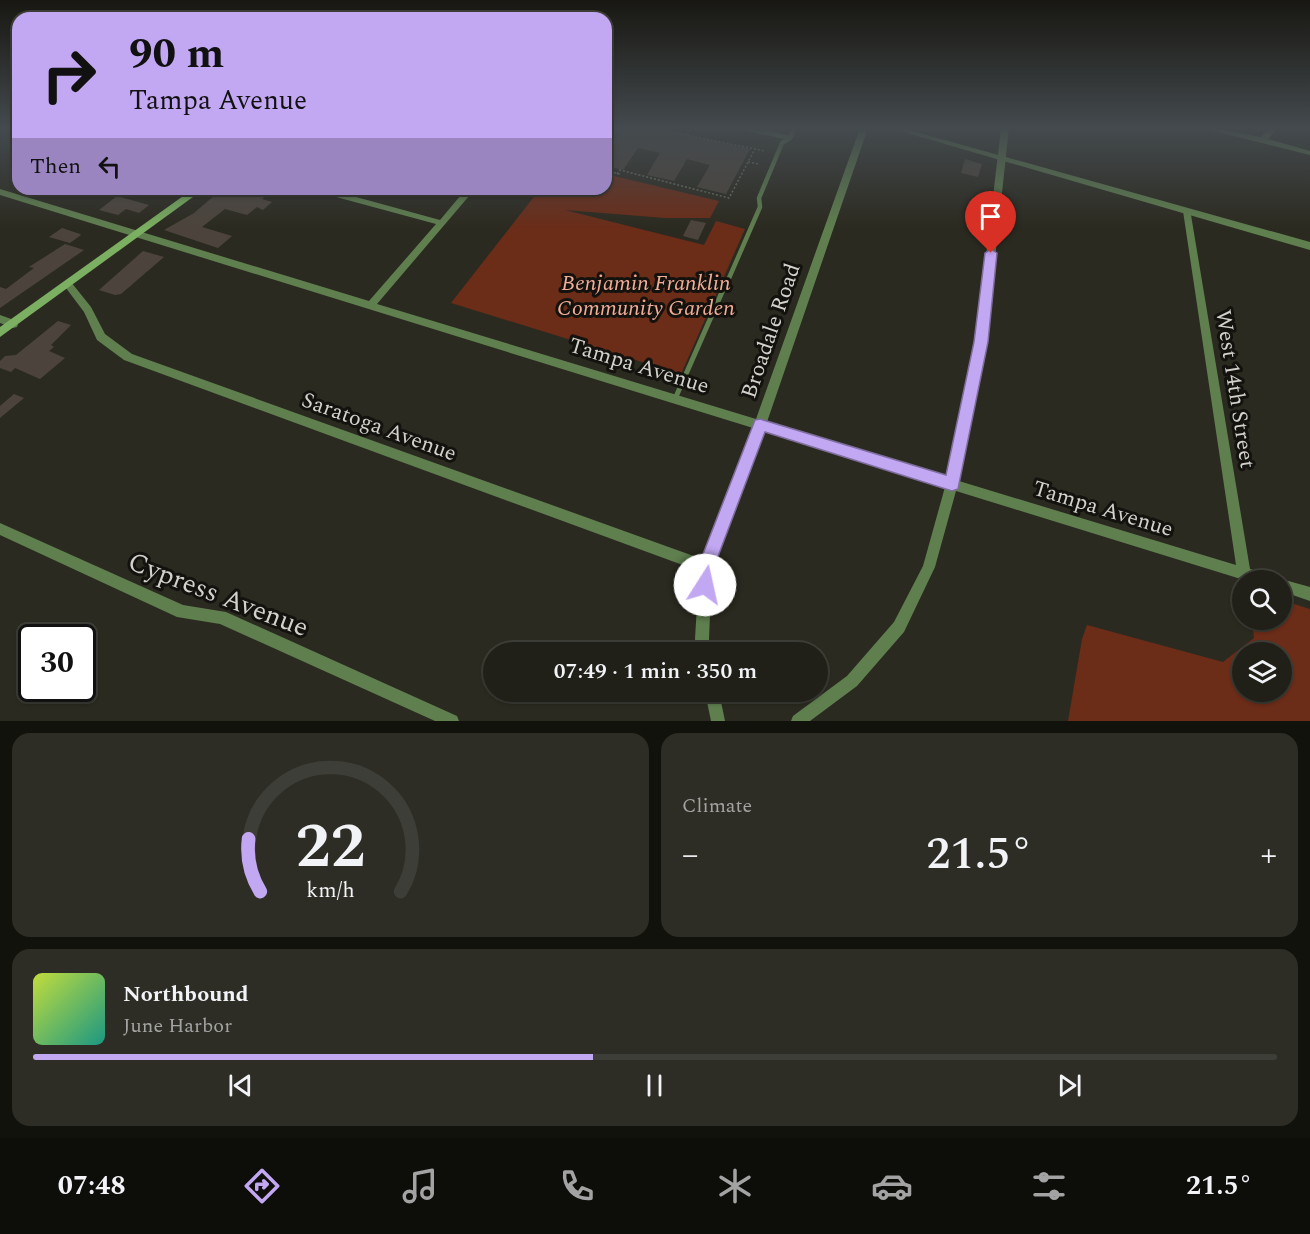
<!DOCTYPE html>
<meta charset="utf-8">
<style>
:root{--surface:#202018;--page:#2d2d25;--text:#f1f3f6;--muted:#a2a3a2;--line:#3d3e37;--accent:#c2a7f2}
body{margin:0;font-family:Spectral,serif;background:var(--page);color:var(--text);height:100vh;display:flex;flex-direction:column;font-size:22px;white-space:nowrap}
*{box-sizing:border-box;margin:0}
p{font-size:20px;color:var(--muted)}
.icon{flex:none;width:33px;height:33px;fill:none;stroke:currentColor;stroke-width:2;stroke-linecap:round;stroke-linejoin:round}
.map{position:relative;height:721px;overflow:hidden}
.details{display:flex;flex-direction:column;gap:12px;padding:12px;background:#12120d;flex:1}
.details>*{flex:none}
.top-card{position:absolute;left:12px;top:12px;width:600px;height:183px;border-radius:18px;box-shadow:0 2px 4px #0004,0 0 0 2px var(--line);background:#c2a7f2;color:#111;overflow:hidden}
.controls{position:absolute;left:1232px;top:570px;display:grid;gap:12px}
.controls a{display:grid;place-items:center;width:60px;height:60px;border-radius:50%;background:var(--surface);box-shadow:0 2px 4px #0004,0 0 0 2px var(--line);font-size:30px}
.speed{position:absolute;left:18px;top:624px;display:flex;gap:12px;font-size:30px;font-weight:700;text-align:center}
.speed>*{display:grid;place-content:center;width:78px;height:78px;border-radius:50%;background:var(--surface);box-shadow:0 2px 4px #0004,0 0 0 2px var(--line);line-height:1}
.speed .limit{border:3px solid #111;border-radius:9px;background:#fff;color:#111}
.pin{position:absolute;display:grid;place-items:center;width:51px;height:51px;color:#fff;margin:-62px -26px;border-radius:50% 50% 50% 0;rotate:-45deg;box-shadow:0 0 6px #0007}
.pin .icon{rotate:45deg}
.me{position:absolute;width:66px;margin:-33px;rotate:10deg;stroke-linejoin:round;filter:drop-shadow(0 0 4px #0008)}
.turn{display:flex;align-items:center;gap:21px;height:126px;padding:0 18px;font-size:27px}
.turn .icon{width:78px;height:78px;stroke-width:2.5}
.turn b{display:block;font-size:42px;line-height:51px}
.then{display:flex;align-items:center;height:57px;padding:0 18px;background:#0003;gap:12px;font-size:22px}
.big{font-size:45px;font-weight:600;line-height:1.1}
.details .card{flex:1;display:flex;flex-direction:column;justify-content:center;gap:9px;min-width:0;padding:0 21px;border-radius:18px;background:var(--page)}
.details .dial{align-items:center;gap:0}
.dial svg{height:156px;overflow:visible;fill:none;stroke:var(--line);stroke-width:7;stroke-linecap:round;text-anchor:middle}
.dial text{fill:var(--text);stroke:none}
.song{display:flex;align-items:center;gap:18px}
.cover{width:72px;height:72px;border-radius:9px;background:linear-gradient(135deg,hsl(70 70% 55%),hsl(170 70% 35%))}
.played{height:6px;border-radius:3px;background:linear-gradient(90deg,var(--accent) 45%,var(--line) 45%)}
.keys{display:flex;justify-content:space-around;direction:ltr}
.heat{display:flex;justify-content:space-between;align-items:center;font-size:33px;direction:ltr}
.details .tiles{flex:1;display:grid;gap:12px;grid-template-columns:1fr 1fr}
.card:last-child{grid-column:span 2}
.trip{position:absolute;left:483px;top:642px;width:345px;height:60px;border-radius:30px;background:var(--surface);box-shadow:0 2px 4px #0004,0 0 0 2px var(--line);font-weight:600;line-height:60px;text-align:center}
.dock{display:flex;height:96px;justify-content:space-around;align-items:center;background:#0d0d0a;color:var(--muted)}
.dock .icon{width:42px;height:42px}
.dock .on{color:var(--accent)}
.dock b{font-size:27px;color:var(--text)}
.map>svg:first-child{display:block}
</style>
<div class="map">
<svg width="1310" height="721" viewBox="0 0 1310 721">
<rect width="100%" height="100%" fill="#2b2a20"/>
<g fill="#6b2c18" fill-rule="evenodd">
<polygon points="606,174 719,201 710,218 665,218 565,210 704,245 716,221 745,229 681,374 451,303 540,189 606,189"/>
<path d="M1281,600L1310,609V721H1068L1082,639L1087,625L1223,662L1254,638L1252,620H1281ZM1242,652H1281V692H1242Z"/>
</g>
<g fill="#4c443c">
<polygon points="623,128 655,128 750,149 726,194 697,187 710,165 687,159 674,181 647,175 660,153 638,148 623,170 606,166 606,151"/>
<polygon points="965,159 982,164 978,177 961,173"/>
<polygon points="222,189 274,189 262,199 272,202 263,210 257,207 247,215 225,209 202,227 232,236 218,248 164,230 194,213"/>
<polygon points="117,196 149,205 139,213 126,209 118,215 99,210"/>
<polygon points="691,220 706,223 698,240 683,236"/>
<polygon points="62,228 80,234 81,235 70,243 49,237"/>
<polygon points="65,244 84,250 0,308 0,287 6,289 34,268 29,267"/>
<polygon points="143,251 164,257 121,294 115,295 99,290"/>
<polygon points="58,321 71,325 51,345 54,347 49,351 65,358 40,379 15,368 11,372 0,368 0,361 5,356 16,355"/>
<polygon points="14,394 24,398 0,418 0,406"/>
</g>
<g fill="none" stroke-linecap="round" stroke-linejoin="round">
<g stroke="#706f67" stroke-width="1.5" stroke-dasharray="2 2" stroke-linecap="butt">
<polyline points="652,128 765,151"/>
<polyline points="687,135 691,128"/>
<polyline points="606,145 619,128"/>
<polyline points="748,162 759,164"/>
<polyline points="606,171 620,174"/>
<polyline points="617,174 620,170 729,198 755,149"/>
</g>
<g stroke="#5f7f4f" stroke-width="4.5">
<polyline points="743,128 790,138"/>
<polyline points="726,285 760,207 759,198 782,143 790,138 795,128"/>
</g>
<polyline stroke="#5f7f4f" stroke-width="5" points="675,399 726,283"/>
<g fill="#5f7f4f" fill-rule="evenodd">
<polygon points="860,128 868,128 767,422 948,477 976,342 1001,128 1009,128 986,342 959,481 1236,565 1183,211 1184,209 1190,209 1250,569 1270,575 1271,580 1244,580 956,491 935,567 904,632 857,686 810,721 791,721 793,716 847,676 894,622 923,566 945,487 763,431 712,567 709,639 711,652 697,652 695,639 699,571 124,360 97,340 84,312 63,284 68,281 71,282 91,307 105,334 132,354 702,559 753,428 0,195 0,189 369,301 436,224 314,191 313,189 327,189 440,220 466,189 475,189 377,304 756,419"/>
<polygon points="1201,128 1214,128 1261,137 1270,128 1278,128 1268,139 1310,151 1310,155"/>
<polygon points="0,315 17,321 18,324 17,327 13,328 0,323"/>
<polygon points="0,523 183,605 226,612 457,716 459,721 435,721 220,624 177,617 0,535"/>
<polygon points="1281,579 1310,587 1310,601 1281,591 1281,580 1276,580"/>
<polygon points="705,692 719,692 725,721 711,721"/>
</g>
<polygon fill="#5f7f4f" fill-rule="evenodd" points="890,128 902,128 1310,242 1310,250"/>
<polygon fill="#7baf61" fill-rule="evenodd" points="193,189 204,189 0,337 0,327"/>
</g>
<linearGradient id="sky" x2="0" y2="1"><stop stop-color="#181712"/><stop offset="0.56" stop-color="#444a4e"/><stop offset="1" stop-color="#444a4e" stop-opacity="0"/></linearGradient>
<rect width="1310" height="229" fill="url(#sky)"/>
<polygon fill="#c2a7f2" stroke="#7e6d9d" stroke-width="1.5" points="991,249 997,253 988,342 958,489 952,491 765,432 714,567 711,591 705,593 699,591 696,585 698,567 755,420 760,419 946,475 974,342 985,253"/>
<g text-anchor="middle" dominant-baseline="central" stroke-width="6" stroke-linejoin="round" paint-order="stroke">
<g font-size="22" font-style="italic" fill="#f3ad97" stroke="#13120e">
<text x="646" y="283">Benjamin Franklin<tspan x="646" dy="25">Community Garden</tspan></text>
</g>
<g font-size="22" fill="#d2d1cb" stroke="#13120e">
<text transform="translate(771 331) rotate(-71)">Broadale Road</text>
<text transform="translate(639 366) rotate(17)">Tampa Avenue</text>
<text transform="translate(1235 389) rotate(81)">West 14th Street</text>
<text transform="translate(379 427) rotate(20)">Saratoga Avenue</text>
<text transform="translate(1103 509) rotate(17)">Tampa Avenue</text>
</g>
<g font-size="27" fill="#d2d1cb" stroke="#13120e">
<text transform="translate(218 595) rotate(21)">Cypress Avenue</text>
</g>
</g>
</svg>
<div class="controls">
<a><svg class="icon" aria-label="search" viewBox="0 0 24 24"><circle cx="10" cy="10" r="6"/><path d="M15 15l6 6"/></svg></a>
<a><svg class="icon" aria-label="layers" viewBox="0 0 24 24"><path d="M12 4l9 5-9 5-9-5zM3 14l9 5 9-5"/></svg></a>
</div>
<div class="speed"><div class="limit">30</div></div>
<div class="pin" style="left:991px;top:253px;background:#d93025"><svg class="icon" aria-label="arrive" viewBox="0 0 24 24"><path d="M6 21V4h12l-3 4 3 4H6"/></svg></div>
<svg class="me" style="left:705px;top:585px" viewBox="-20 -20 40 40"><circle r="19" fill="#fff"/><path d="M0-13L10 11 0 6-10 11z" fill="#c2a7f2"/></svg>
<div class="trip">07:49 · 1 min · 350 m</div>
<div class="top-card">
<div class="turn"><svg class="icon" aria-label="right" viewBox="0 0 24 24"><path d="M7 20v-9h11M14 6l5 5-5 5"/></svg><div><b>90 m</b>Tampa Avenue</div></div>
<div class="then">Then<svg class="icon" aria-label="left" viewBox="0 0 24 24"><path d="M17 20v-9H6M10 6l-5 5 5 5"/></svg></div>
</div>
</div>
<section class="details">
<div class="tiles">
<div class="card dial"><svg viewBox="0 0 100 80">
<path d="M14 69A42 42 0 1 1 86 69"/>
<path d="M14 69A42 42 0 0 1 8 42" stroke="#c2a7f2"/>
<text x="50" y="56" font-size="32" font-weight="700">22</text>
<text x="50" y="72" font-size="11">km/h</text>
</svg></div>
<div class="card"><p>Climate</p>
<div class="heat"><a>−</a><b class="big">21.5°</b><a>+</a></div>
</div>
<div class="card">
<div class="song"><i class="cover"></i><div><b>Northbound</b><p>June Harbor</p></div></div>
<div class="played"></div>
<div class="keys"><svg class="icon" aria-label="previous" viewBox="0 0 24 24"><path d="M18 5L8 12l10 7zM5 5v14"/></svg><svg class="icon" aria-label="pause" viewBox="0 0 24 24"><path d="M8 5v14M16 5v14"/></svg><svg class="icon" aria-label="next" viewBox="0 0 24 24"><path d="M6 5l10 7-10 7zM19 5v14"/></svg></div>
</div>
</div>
</section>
<nav class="dock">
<b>07:48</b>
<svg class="icon on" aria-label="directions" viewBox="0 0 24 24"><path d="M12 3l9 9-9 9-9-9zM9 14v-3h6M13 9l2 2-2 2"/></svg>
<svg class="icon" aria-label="music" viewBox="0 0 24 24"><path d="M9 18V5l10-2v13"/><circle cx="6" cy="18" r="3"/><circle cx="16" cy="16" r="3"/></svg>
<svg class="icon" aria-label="phone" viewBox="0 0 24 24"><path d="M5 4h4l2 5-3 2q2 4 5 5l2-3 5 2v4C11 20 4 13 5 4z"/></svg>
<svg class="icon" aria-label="climate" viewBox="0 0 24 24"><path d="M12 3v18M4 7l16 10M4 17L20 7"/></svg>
<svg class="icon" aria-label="car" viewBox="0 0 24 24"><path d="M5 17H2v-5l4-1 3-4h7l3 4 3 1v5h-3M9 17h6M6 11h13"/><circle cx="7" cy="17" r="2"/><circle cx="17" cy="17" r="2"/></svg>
<svg class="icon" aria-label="filters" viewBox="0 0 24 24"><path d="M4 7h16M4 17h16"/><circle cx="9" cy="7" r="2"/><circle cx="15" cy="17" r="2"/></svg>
<b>21.5°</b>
</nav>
